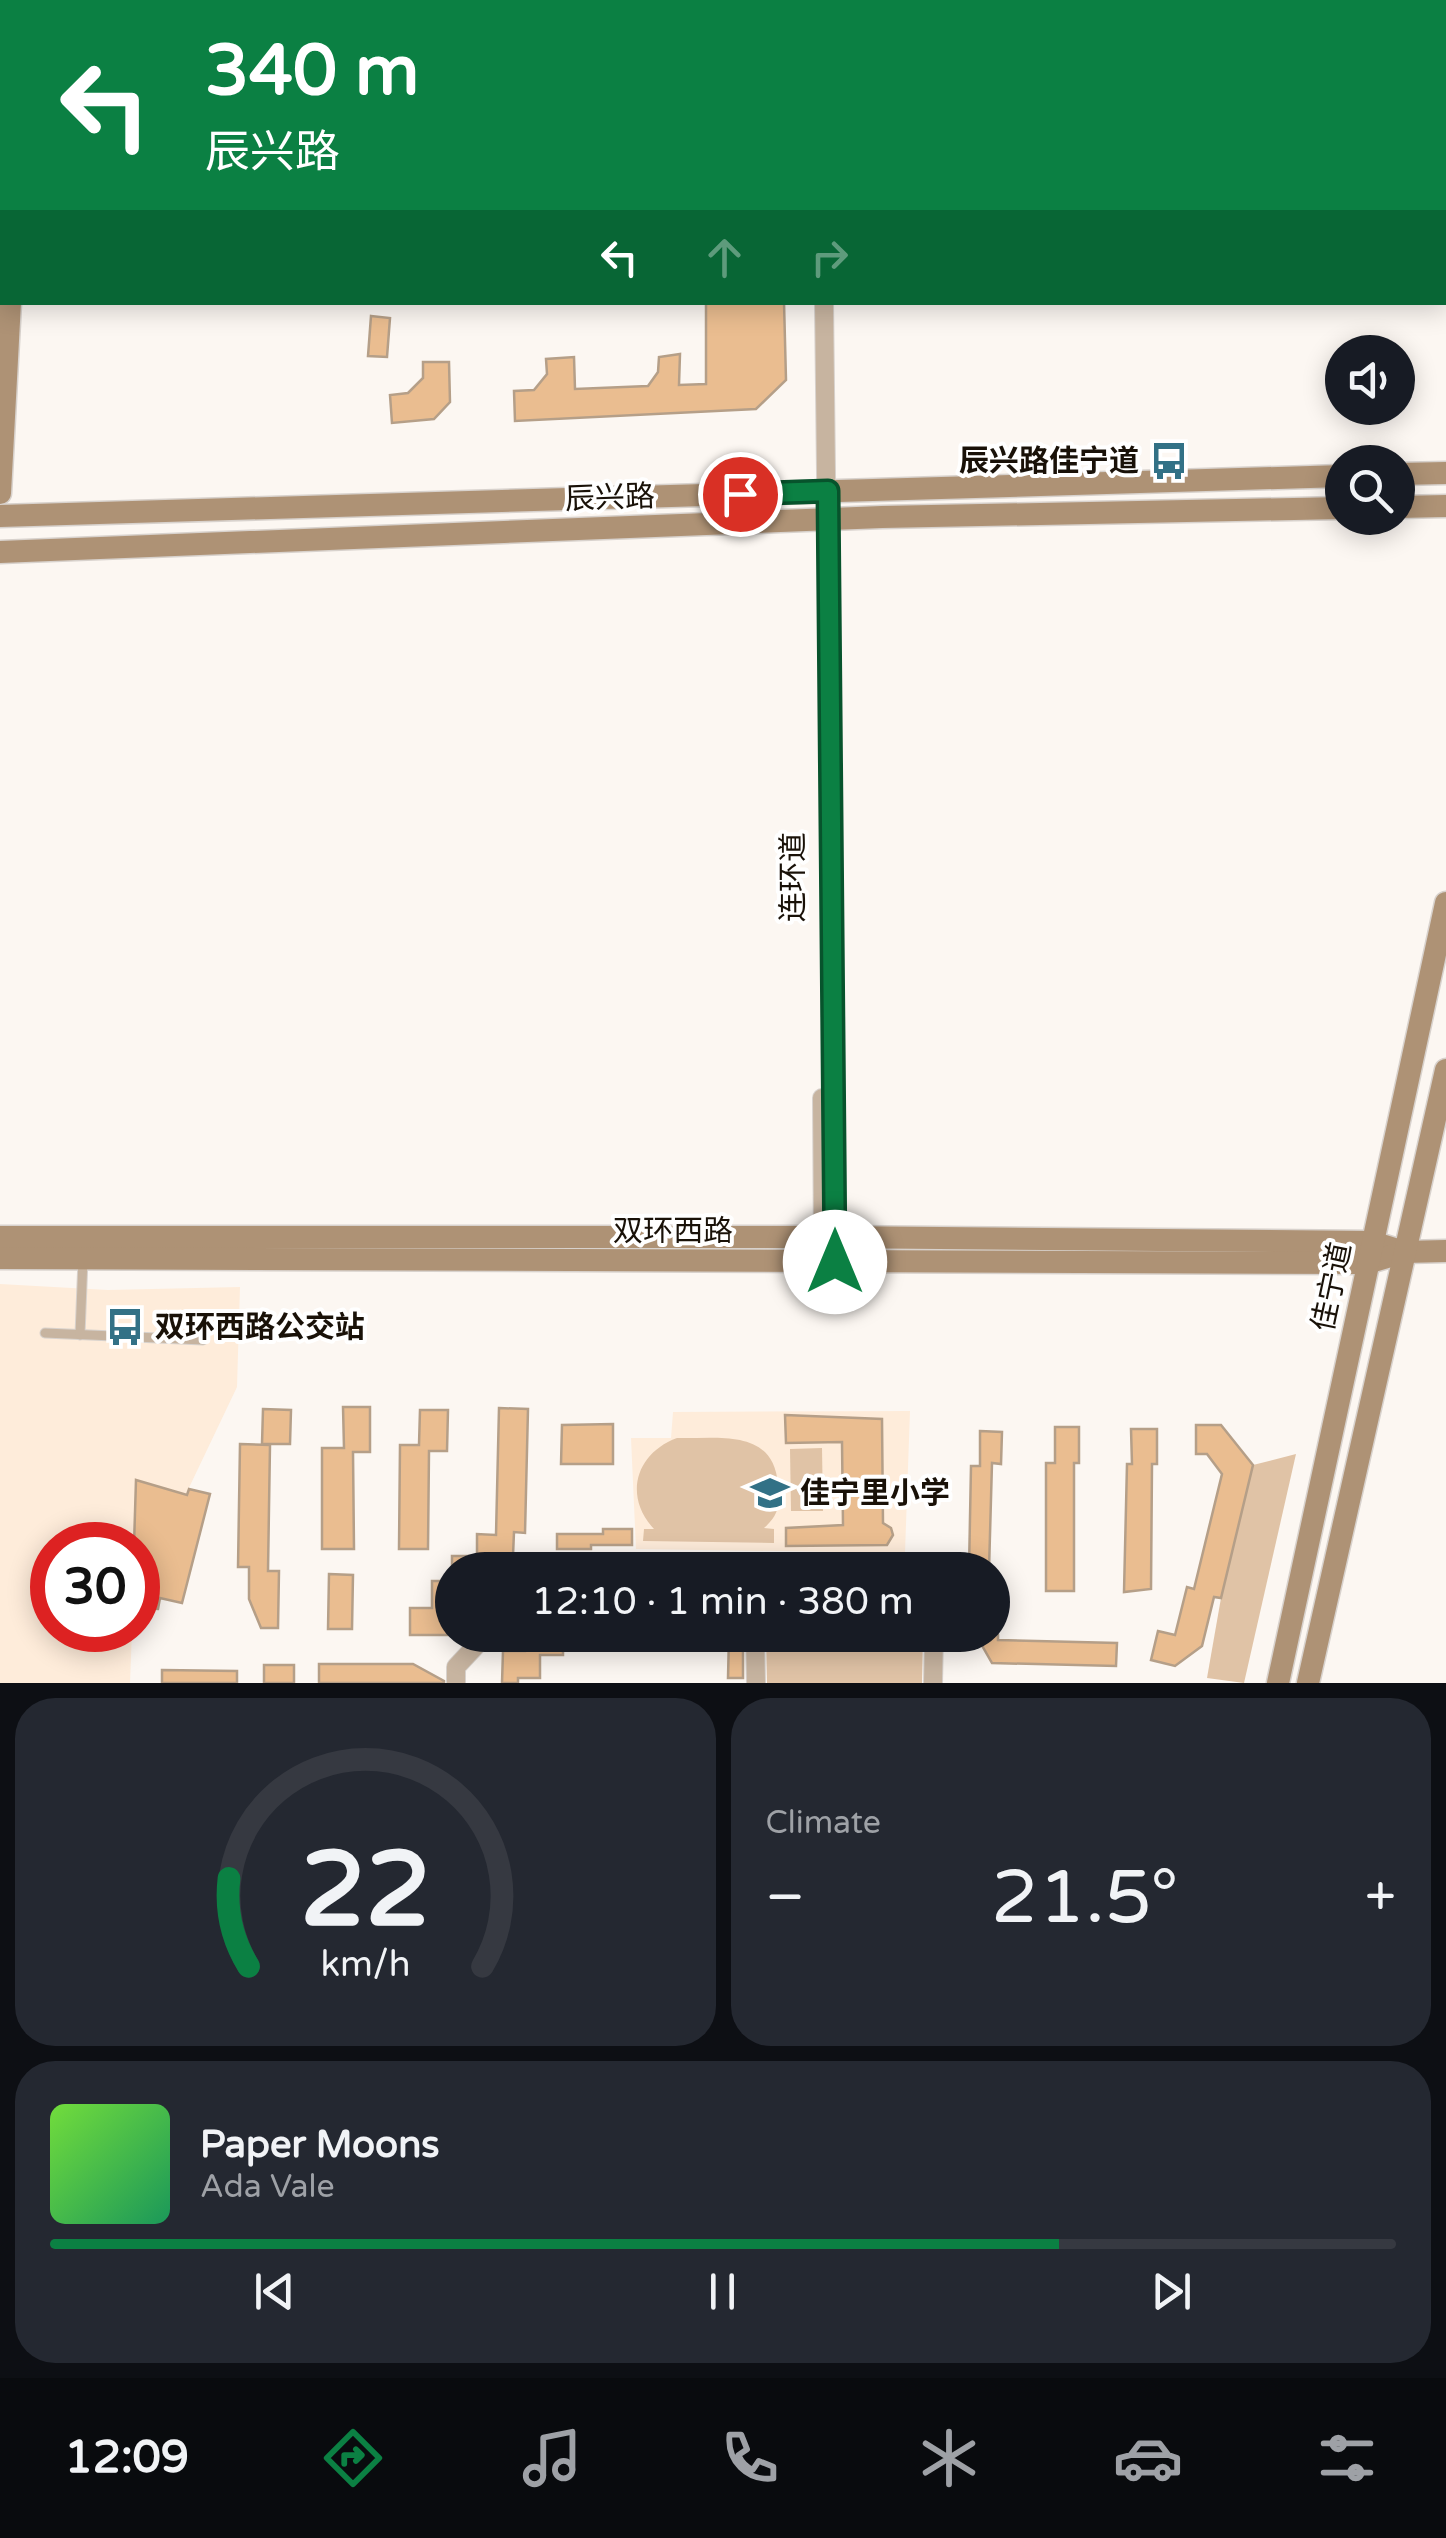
<!DOCTYPE html>
<meta charset="utf-8">
<style>
:root{--surface:#171b24;--page:#242831;--text:#f1f3f6;--muted:#9ea1a6;--line:#363941;--accent:#0b8043}
body{margin:0;font-family:"Varela Round","Noto Sans SC",sans-serif;background:var(--page);color:var(--text);height:100vh;display:flex;flex-direction:column;font-size:38px;white-space:nowrap}
*{box-sizing:border-box;margin:0}
p{font-size:32px;color:var(--muted)}
.icon{flex:none;width:55px;height:55px;fill:none;stroke:currentColor;stroke-width:2;stroke-linecap:round;stroke-linejoin:round}
.map{position:relative;height:1683px;overflow:hidden}
.drawer{display:flex;flex-direction:column;gap:15px;padding:15px;background:#0d0f14;flex:1}
.drawer>*{flex:none}
.top-card{position:absolute;left:0px;top:0px;width:1448px;height:305px;box-shadow:0 5px 25px #0003;background:#0b8043;color:#fff;overflow:hidden}
.buttons{position:absolute;left:1325px;top:335px;display:grid;gap:20px}
.buttons a{display:grid;place-items:center;width:90px;height:90px;border-radius:50%;background:var(--surface);box-shadow:0 5px 25px #0003;font-size:50px}
.speed{position:absolute;left:30px;top:1522px;display:flex;gap:20px;font-size:50px;font-weight:700;text-align:center}
.speed>*{display:grid;place-content:center;width:130px;height:130px;border-radius:50%;background:var(--surface);box-shadow:0 5px 25px #0003;line-height:1}
.speed .limit{border:15px solid #d22;background:#fff;color:#111}
.pin{position:absolute;display:grid;place-items:center;width:85px;height:85px;color:#fff;margin:-42px;border:5px solid #fff;border-radius:50%;box-shadow:0 2px 10px #0007}
.me{position:absolute;width:110px;margin:-55px;rotate:0deg;stroke-linejoin:round;filter:drop-shadow(0 0 8px #0008)}
.turn{display:flex;align-items:center;gap:35px;height:210px;padding:0 40px;font-size:45px}
.turn .icon{width:130px;height:130px;stroke-width:2.5}
.turn b{display:block;font-size:70px;line-height:85px}
.lanes{display:flex;align-items:center;height:95px;padding:0 40px;background:#0003;justify-content:center;gap:50px;direction:ltr}
.lanes .off{opacity:.35}
.big{font-size:75px;font-weight:600;line-height:1.1}
.drawer .card{flex:1;display:flex;flex-direction:column;justify-content:center;gap:15px;min-width:0;padding:0 35px;border-radius:40px;background:var(--page)}
.drawer .dial{align-items:center;gap:0}
.dial svg{height:260px;overflow:visible;fill:none;stroke:var(--line);stroke-width:7;stroke-linecap:round;text-anchor:middle}
.dial text{fill:var(--text);stroke:none}
.song{display:flex;align-items:center;gap:30px}
.cover{width:120px;height:120px;border-radius:15px;background:linear-gradient(135deg,hsl(100 70% 55%),hsl(150 70% 35%))}
.played{height:10px;border-radius:5px;background:linear-gradient(90deg,var(--accent) 75%,var(--line) 75%)}
.keys{display:flex;justify-content:space-around;direction:ltr}
.heat{display:flex;justify-content:space-between;align-items:center;font-size:55px;direction:ltr}
.drawer .tiles{flex:1;display:grid;gap:15px;grid-template-columns:1fr 1fr}
.card:last-child{grid-column:span 2}
.trip{position:absolute;left:435px;top:1552px;width:575px;height:100px;border-radius:50px;background:var(--surface);box-shadow:0 5px 25px #0003;font-weight:600;line-height:100px;text-align:center}
.dock{display:flex;height:160px;justify-content:space-around;align-items:center;background:#090b0e;color:var(--muted)}
.dock .icon{width:70px;height:70px}
.dock .selected{color:var(--accent)}
.dock b{font-size:45px;color:var(--text)}
.map>svg:first-child{display:block}
</style>
<div class="map">
<svg width="1446" height="1683" viewBox="0 0 1446 1683">
<rect width="100%" height="100%" fill="#fcf7f2"/>
<g fill="#feecda">
<polygon points="0,1284 108,1290 240,1287 237,1387 186,1494 158,1609 138,1608 138,1545 52,1545 52,1630 132,1630 130,1683 0,1683"/>
<polygon points="910,1411 905,1553 636,1549 631,1438 671,1438 673,1412"/>
</g>
<g fill="#e0c3a6">
<path d="M677,1438C719,1439 774,1428 778,1485C780,1505 779,1515 764,1528L774,1529V1543L643,1541L644,1529H654C623,1496 636,1453 677,1438Z"/>
<polygon points="822,1448 823,1511 791,1511 790,1449"/>
<polygon points="1296,1454 1244,1683 1207,1678 1221,1598 1253,1465"/>
<polygon points="766,1635 923,1635 922,1683 767,1683"/>
</g>
<g fill="#eabd90" stroke="#b59f88" stroke-width="2.5">
<polygon points="706,302 784,302 786,380 756,409 515,421 514,391 534,390 547,374 546,359 574,357 575,389 648,386 658,372 659,357 680,354 679,385 706,384"/>
<polygon points="371,316 390,318 387,357 368,356"/>
<polygon points="423,362 449,362 450,402 434,419 392,423 390,395 408,393 423,378"/>
<polygon points="343,1407 370,1407 370,1452 353,1452 354,1549 322,1549 322,1448 344,1448"/>
<polygon points="499,1408 528,1409 525,1533 514,1532 513,1556 492,1556 492,1570 452,1570 452,1556 477,1556 477,1534 496,1535"/>
<polygon points="263,1409 291,1410 290,1444 262,1444"/>
<polygon points="420,1410 448,1410 447,1451 429,1451 428,1549 399,1549 400,1445 419,1445"/>
<polygon points="785,1415 882,1419 883,1523 891,1528 893,1535 887,1545 786,1546 786,1528 843,1525 842,1442 786,1443"/>
<polygon points="613,1424 613,1464 561,1464 562,1425"/>
<polygon points="1196,1425 1221,1425 1253,1465 1221,1598 1214,1597 1202,1646 1175,1666 1151,1660 1158,1631 1175,1635 1187,1587 1194,1589 1222,1474 1207,1454 1196,1454"/>
<polygon points="1055,1427 1079,1427 1079,1463 1074,1463 1074,1591 1046,1591 1046,1463 1055,1463"/>
<polygon points="1131,1429 1157,1429 1157,1464 1152,1464 1151,1589 1124,1592 1127,1464 1132,1464"/>
<polygon points="980,1431 1002,1432 1001,1464 992,1463 989,1570 969,1570 971,1466 980,1466"/>
<polygon points="240,1444 270,1445 268,1571 279,1571 278,1628 261,1628 249,1599 249,1567 238,1567"/>
<polygon points="136,1480 187,1495 189,1489 210,1494 182,1603 160,1598 158,1609 138,1608 138,1545 134,1545"/>
<polygon points="603,1529 632,1529 632,1545 591,1545 591,1549 557,1549 557,1534 603,1534"/>
<polygon points="329,1574 353,1575 352,1629 328,1629"/>
<polygon points="432,1581 452,1581 452,1635 410,1635 410,1608 432,1608"/>
<polygon points="525,1635 563,1635 563,1655 540,1655 540,1678 518,1678 518,1683 502,1683 503,1651 525,1651"/>
<polygon points="729,1635 743,1635 743,1678 728,1678"/>
<polygon points="976,1635 998,1635 998,1640 1117,1643 1116,1666 992,1663"/>
<polygon points="319,1664 413,1664 444,1681 444,1683 319,1683"/>
<rect x="264" y="1665" width="30" height="18"/>
<polygon points="162,1670 237,1671 237,1683 162,1683"/>
</g>
<g fill="none" stroke-linecap="round" stroke-linejoin="round">
<g stroke="#d8d2cd" stroke-width="11">
<g id="lane">
<polyline points="45,1333 203,1340"/>
<polyline points="80,1335 83,1259"/>
</g>
</g>
<g stroke="#d8d2cd" stroke-width="20">
<g id="street">
<polyline points="517,2 519,0"/>
<polyline points="838,2 838,0"/>
<polyline points="1020,2 1062,0"/>
<polyline points="1154,2 1197,0"/>
<polyline points="824,302 835,1246"/>
<polyline points="822,1098 823,1247"/>
<polyline points="548,1570 554,1563 934,1570"/>
<polyline points="755,1635 756,1683"/>
<polyline points="456,1683 456,1667 486,1635"/>
<polyline points="933,1683 934,1635"/>
</g>
</g>
<g stroke="#d8d2cd" stroke-width="25">
<g id="secondary">
<polyline points="9,2 10,0"/>
<polyline points="26,2 26,0"/>
<polyline points="0,135 2,100"/>
<polyline points="1398,474 1446,473"/>
<polyline points="0,493 10,302"/>
<polyline points="1398,507 1446,506"/>
<polyline points="0,516 1342,476"/>
<polyline points="0,552 882,517 1342,508"/>
<polyline points="0,1237 835,1237 1372,1242 1404,1252 1446,1251"/>
<polyline points="0,1258 1367,1263 1404,1252"/>
<polyline points="1278,1683 1446,903"/>
<polyline points="1308,1683 1446,1070"/>
</g>
</g>
<use href="#lane" stroke="#c7b4a0" stroke-width="9"/>
<use href="#street" stroke="#c7b4a0" stroke-width="18"/>
<use href="#secondary" stroke="#ae9275" stroke-width="22"/>
</g>
<g fill="none" stroke-linecap="round" stroke-linejoin="round">
<g stroke="#07532c" stroke-width="25">
<polyline id="route" points="740,494 828,491 835,1262"/>
</g>
<use href="#route" stroke="#0b8043" stroke-width="18"/>
</g>
<defs>
<g id="bus-bare" transform="scale(3)"><path d="M-5-6H5V4H4V6H2V4H-2V6H-4V4H-5ZM-3.5-4V0h7V-4ZM-3.5 1.2v1.5H-2V1.2ZM2 1.2v1.5H3.5V1.2Z" fill="#327186" stroke="#fff" stroke-width="2.5" paint-order="stroke"/></g>
<g id="school-bare" transform="scale(3)"><path d="M0-5L7-2L0 1L-7-2ZM-4 1L0 2.5L4 1V4Q0 6-4 4Z" fill="#327186" stroke="#fff" stroke-width="2.5" paint-order="stroke"/></g>
</defs>
<g fill-rule="evenodd">
<use href="#bus-bare" x="1169" y="461"/>
<use href="#bus-bare" x="125" y="1327"/>
<use href="#school-bare" x="770" y="1493"/>
</g>
<g text-anchor="middle" dominant-baseline="central" stroke-width="8" stroke-linejoin="round" paint-order="stroke">
<g font-size="30" font-weight="bold" fill="#191108" stroke="#fff" text-anchor="start">
<text x="1139" y="461" text-anchor="end">辰兴路佳宁道</text>
<text x="155" y="1327">双环西路公交站</text>
<text x="800" y="1493">佳宁里小学</text>
</g>
<g font-size="30" fill="#191108" stroke="#fff">
<text transform="translate(610 498) rotate(-2)">辰兴路</text>
<text transform="translate(793 877) rotate(-90)">连环道</text>
<text x="673" y="1231">双环西路</text>
<text transform="translate(1332 1287) rotate(-78)">佳宁道</text>
</g>
</g>
</svg>
<div class="buttons">
<a><svg class="icon" aria-label="sound" viewBox="0 0 24 24"><path d="M4 9h4l5-4v14l-5-4H4zM17 9q2 3 0 6"/></svg></a>
<a><svg class="icon" aria-label="search" viewBox="0 0 24 24"><circle cx="10" cy="10" r="6"/><path d="M15 15l6 6"/></svg></a>
</div>
<div class="speed"><div class="limit">30</div></div>
<div class="pin" style="left:740px;top:494px;background:#d93025"><svg class="icon" aria-label="arrive" viewBox="0 0 24 24"><path d="M6 21V4h12l-3 4 3 4H6"/></svg></div>
<svg class="me" style="left:835px;top:1262px" viewBox="-20 -20 40 40"><circle r="19" fill="#fff"/><path d="M0-13L10 11 0 6-10 11z" fill="#0b8043"/></svg>
<div class="trip">12:10 · 1 min · 380 m</div>
<div class="top-card">
<div class="turn"><svg class="icon" aria-label="left" viewBox="0 0 24 24"><path d="M17 20v-9H6M10 6l-5 5 5 5"/></svg><div><b>340 m</b>辰兴路</div></div>
<div class="lanes"><svg class="icon" aria-label="left" viewBox="0 0 24 24"><path d="M17 20v-9H6M10 6l-5 5 5 5"/></svg><svg class="icon off" aria-label="ahead" viewBox="0 0 24 24"><path d="M12 20V5M6 11l6-6 6 6"/></svg><svg class="icon off" aria-label="right" viewBox="0 0 24 24"><path d="M7 20v-9h11M14 6l5 5-5 5"/></svg></div>
</div>
</div>
<section class="drawer">
<div class="tiles">
<div class="card dial"><svg viewBox="0 0 100 80">
<path d="M14 69A42 42 0 1 1 86 69"/>
<path d="M14 69A42 42 0 0 1 8 42" stroke="#0b8043"/>
<text x="50" y="56" font-size="32" font-weight="700">22</text>
<text x="50" y="72" font-size="11">km/h</text>
</svg></div>
<div class="card"><p>Climate</p>
<div class="heat"><a>−</a><b class="big">21.5°</b><a>+</a></div>
</div>
<div class="card">
<div class="song"><i class="cover"></i><div><b>Paper Moons</b><p>Ada Vale</p></div></div>
<div class="played"></div>
<div class="keys"><svg class="icon" aria-label="previous" viewBox="0 0 24 24"><path d="M18 5L8 12l10 7zM5 5v14"/></svg><svg class="icon" aria-label="pause" viewBox="0 0 24 24"><path d="M8 5v14M16 5v14"/></svg><svg class="icon" aria-label="next" viewBox="0 0 24 24"><path d="M6 5l10 7-10 7zM19 5v14"/></svg></div>
</div>
</div>
</section>
<nav class="dock">
<b>12:09</b>
<svg class="icon selected" aria-label="directions" viewBox="0 0 24 24"><path d="M12 3l9 9-9 9-9-9zM9 14v-3h6M13 9l2 2-2 2"/></svg>
<svg class="icon" aria-label="music" viewBox="0 0 24 24"><path d="M9 18V5l10-2v13"/><circle cx="6" cy="18" r="3"/><circle cx="16" cy="16" r="3"/></svg>
<svg class="icon" aria-label="phone" viewBox="0 0 24 24"><path d="M5 4h4l2 5-3 2q2 4 5 5l2-3 5 2v4C11 20 4 13 5 4z"/></svg>
<svg class="icon" aria-label="climate" viewBox="0 0 24 24"><path d="M12 3v18M4 7l16 10M4 17L20 7"/></svg>
<svg class="icon" aria-label="car" viewBox="0 0 24 24"><path d="M5 17H2v-5l4-1 3-4h7l3 4 3 1v5h-3M9 17h6M6 11h13"/><circle cx="7" cy="17" r="2"/><circle cx="17" cy="17" r="2"/></svg>
<svg class="icon" aria-label="filters" viewBox="0 0 24 24"><path d="M4 7h16M4 17h16"/><circle cx="9" cy="7" r="2"/><circle cx="15" cy="17" r="2"/></svg>
</nav>
